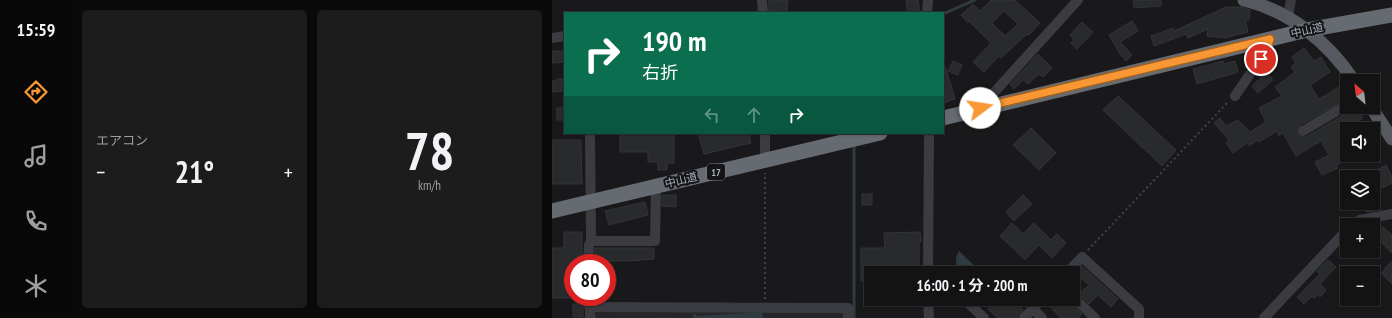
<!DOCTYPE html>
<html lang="ja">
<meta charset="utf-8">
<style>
:root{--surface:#131314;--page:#1c1c1d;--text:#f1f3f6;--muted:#9d9ea0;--line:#323234;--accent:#f89734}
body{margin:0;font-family:"PT Sans Narrow","Noto Sans JP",sans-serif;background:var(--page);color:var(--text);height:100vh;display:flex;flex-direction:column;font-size:15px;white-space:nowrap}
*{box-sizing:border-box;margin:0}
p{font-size:13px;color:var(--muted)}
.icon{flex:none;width:22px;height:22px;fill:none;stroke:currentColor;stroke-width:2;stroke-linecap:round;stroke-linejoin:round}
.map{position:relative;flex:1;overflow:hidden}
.side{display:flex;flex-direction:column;gap:10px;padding:10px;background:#0a0a0b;width:480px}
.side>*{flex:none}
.banner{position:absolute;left:12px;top:12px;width:380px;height:122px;border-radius:0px;box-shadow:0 1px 3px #0004,0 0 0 1px var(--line);background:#0b6e4f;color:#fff;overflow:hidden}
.needle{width:26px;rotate:332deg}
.fabs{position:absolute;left:788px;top:74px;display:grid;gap:8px}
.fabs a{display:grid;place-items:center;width:40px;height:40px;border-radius:0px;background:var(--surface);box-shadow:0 1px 3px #0004,0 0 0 1px var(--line);font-size:20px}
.speed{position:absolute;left:12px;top:254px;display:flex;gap:8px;font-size:20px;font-weight:700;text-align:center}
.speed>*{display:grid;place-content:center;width:52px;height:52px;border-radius:50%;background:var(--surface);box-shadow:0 1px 3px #0004,0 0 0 1px var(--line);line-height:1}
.speed .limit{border:6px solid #d22;background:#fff;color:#111}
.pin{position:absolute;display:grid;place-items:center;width:34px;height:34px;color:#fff;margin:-17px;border:2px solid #fff;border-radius:50%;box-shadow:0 1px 4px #0007}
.me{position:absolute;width:44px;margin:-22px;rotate:76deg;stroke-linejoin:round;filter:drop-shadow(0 0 3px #0008)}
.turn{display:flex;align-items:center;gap:14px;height:84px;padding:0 12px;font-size:18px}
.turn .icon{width:52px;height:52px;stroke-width:2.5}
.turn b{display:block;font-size:28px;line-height:34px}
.lanes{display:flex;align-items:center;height:38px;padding:0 12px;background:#0003;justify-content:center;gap:20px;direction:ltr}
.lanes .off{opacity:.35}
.big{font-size:30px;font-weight:700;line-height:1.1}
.side .widget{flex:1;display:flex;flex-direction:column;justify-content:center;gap:6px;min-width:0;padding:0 14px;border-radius:6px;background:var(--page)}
.side .dial{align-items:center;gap:0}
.dial b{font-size:52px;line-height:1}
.heat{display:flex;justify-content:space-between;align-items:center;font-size:22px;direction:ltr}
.side .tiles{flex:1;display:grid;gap:10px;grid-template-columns:repeat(2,1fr)}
.trip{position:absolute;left:312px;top:266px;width:216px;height:40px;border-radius:0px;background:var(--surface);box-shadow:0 1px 3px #0004,0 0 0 1px var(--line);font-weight:700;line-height:40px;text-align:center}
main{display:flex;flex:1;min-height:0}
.menu{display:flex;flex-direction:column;width:72px;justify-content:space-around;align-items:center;background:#080808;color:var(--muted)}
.menu .icon{width:28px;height:28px}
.menu .selected{color:var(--accent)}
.menu b{font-size:18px;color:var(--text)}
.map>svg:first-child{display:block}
</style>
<main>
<nav class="menu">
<b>15:59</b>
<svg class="icon selected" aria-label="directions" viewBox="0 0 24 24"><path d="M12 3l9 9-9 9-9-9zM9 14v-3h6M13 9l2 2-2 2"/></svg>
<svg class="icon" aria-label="music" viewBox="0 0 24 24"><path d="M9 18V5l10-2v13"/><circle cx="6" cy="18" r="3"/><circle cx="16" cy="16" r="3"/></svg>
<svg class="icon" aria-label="phone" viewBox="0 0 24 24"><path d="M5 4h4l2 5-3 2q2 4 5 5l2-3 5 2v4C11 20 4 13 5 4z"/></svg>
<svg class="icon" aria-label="climate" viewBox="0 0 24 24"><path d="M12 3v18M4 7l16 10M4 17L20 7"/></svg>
</nav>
<section class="side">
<div class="tiles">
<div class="widget"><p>エアコン</p>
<div class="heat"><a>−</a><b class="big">21°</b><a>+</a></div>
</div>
<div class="widget dial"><b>78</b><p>km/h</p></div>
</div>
</section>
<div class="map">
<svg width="840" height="318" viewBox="0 0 840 318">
<rect width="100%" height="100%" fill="#19191b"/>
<polygon fill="#252629" points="46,310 289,311 293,315 293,318 42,318 42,313"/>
<g fill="#2e3b40">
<polygon points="407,251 430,273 405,273 404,257"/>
<polygon points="210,312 211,318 141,318 141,314 144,314 145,316"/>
</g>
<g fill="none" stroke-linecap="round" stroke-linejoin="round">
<g stroke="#2e3b40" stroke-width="3">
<polyline points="391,14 423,0"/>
<polyline points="302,144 302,318"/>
</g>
</g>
<g fill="#292a2c" stroke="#333438" fill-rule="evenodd">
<polygon points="217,0 236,0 235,12 217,11"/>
<polygon points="354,0 366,0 368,13 356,13"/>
<path d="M439,0H463L488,23L477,35L475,34L449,58L447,56L432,72L421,62L439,43L417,21L416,23L409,15L421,4L428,11ZM452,11L466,24L453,36L440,23Z"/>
<polygon points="581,0 609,0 609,6 582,8"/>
<polygon points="674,7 689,7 698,10 697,20 693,20 696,32 673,38 655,36 656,29 636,38 634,34 602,46 599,36 621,28 622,31"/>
<polygon points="580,21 586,31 568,42 580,55 574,61 568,54 557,35"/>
<polygon points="530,22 541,32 525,49 519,43 522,40 518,35"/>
<polygon points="752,48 762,61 769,57 778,72 758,85 767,99 794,83 795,85 795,99 748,125 745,131 746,135 751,137 754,137 798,111 801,107 804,107 811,118 795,128 795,160 784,165 786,168 770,175 763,162 777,155 769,141 744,156 731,133 727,136 725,131 707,142 706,140 697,146 695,143 681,153 674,143 677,140 662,123 668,118 674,126 686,120 698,132 714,122 707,108 730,96 723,87 743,72 739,67 744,63 740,57"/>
<polygon points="0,51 13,51 13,62 0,63"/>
<polygon points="486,54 500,68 491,77 487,74 476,84 471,80 462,89 458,84"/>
<polygon points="401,61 410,65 406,75 396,71"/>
<polygon points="671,61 672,64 683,61 686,72 645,84 641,69"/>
<polygon points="391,66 393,66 403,99 391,103"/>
<polygon points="713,70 721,80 706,93 700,86 709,78 706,75"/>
<polygon points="5,79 13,79 13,91 0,92 0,81 5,81"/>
<polygon points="566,96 624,150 610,166 551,110"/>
<rect x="5" y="108" width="8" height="12"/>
<polygon points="479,128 504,153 487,170 461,145"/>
<polygon points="68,133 122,133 122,163 115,163 115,170 106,170 106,162 96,162 96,152 68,152"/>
<polygon points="146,133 197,133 199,143 152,154"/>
<polygon points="0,140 29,140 30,184 0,184"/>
<polygon points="834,165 840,177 840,183 830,188 828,183 821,186 821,172"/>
<rect x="310" y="194" width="10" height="11"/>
<polygon points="110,195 124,195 124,207 110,206"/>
<polygon points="471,195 480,204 462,221 454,212"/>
<polygon points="93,202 96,215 57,225 53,211"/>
<polygon points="811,203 820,203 823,211 815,212"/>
<polygon points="460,223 471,234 482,223 499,240 505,234 514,243 500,258 487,245 473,260 448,236"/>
<polygon points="831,227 840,235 840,253 823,236"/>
<polygon points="12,232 30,232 30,263 21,263 21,275 19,275 18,298 0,298 0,248 12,248"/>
<polygon points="368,232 369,242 367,242 367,272 319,272 319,281 309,281 309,248 333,248 332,233"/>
<polygon points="43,248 102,248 102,259 76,261 47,261 47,258 43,258"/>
<polygon points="776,260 784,267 768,284 774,290 768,297 766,294 762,298 760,296 752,304 745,297 768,274 765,271"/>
<polygon points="840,261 840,284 829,273"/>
<polygon points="530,266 566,299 559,307 546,295 537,304 527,294 537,285 524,273"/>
<polygon points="445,299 474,299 467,306 471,310 465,318 446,318 436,309"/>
<polygon points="504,299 515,299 530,314 526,318 509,318 497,306"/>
<polygon points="21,304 30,304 31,310 31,317 21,317"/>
</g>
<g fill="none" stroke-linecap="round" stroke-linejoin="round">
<g stroke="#404348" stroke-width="2" stroke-dasharray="2 3" stroke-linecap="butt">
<polyline points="536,250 676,102"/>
<polyline points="213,299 213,173"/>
</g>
<g stroke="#3a3c41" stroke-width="10">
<polyline points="210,0 211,13"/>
<polyline points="375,13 376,0"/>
<polyline points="736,16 739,0"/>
<polyline points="0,38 13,36"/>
<polyline points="683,96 715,49 718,39"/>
<polyline points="428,108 526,0"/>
<polyline points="751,131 795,105"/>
<polyline points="213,133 213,160"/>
<polyline points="800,225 808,220 840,214"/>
<polyline points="39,241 103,241 104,186"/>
<polyline points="36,263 37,245 39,241 38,133"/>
<polyline points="376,273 377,133"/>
<polyline points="515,273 530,257 587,309 587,318"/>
<polyline points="36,297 36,305 38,307 38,318"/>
<polyline points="521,297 543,318"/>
<polyline points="376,299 377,318"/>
<polyline points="412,299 432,318"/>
<polyline points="38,307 296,308 296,318"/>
<polyline points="481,309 490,318"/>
<polyline points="472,318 490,299"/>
<polyline points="712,318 795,230"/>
</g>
<g stroke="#565a60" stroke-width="13">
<path d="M692,0C738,11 776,42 802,81"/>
<polyline points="819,107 840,139"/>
</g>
<g stroke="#666b72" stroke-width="15">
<polyline points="391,118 755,30 840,15"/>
<polyline points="0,211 328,133"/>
</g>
</g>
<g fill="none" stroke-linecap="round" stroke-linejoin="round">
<g stroke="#a16222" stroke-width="10">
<polyline id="route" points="428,108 718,39 715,49 709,59"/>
</g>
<use href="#route" stroke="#f89734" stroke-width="7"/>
</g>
<g text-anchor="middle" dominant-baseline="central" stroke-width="4" stroke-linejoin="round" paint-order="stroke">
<rect fill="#141417" stroke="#7e838a" stroke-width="1" x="155" y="164" width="18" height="16" rx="3"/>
<g font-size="10" font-weight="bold" fill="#abb3bb">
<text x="164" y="172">17</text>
</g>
<g font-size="11" fill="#abb3bb" stroke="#141417">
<text transform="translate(755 30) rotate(-13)">中山道</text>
<text transform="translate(129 180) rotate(-14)">中山道</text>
</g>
</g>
</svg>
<div class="fabs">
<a><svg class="needle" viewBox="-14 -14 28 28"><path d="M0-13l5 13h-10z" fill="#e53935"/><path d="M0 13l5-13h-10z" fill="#9d9ea0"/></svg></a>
<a><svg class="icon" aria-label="sound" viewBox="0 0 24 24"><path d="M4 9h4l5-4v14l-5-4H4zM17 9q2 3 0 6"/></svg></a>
<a><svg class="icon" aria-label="layers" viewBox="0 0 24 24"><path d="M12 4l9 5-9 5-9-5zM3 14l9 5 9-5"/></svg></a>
<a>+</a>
<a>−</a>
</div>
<div class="speed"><div class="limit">80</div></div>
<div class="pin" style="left:709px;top:59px;background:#d93025"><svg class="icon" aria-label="arrive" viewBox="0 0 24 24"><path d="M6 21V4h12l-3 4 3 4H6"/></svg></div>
<svg class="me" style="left:428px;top:108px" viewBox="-20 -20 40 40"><circle r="19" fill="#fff"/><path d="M0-13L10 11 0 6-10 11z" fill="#f89734"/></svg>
<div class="trip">16:00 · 1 分 · 200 m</div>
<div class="banner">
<div class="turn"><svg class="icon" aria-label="right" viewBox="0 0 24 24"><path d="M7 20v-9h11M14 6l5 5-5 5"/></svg><div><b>190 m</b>右折</div></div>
<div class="lanes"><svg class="icon off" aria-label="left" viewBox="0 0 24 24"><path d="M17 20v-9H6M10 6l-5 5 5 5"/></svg><svg class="icon off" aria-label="ahead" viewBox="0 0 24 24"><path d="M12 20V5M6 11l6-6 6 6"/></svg><svg class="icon" aria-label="right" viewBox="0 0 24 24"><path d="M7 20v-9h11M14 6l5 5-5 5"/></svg></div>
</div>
</div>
</main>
